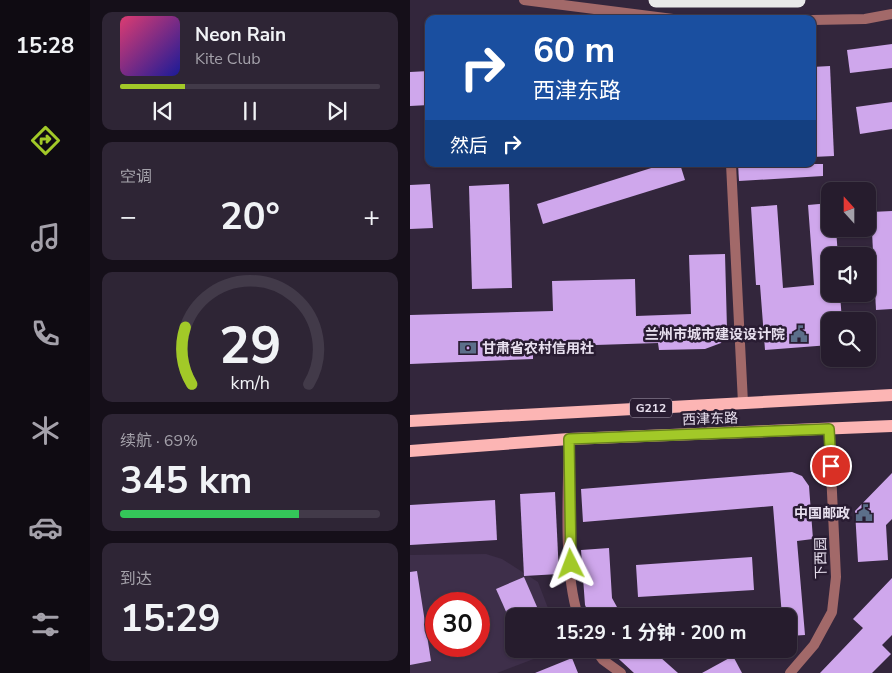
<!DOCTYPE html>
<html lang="zh">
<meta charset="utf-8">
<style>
:root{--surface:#261c2d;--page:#2e2535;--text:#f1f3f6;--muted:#a4a1aa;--line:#423a49;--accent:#a2c928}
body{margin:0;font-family:"Nunito Sans","Noto Sans SC",sans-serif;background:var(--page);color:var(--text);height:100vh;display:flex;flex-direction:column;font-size:19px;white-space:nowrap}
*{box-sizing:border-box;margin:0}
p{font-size:16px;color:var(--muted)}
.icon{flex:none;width:28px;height:28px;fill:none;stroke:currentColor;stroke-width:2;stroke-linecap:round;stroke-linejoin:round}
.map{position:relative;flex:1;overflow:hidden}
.side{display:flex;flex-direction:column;gap:12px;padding:12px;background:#150f19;width:320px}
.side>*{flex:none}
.hud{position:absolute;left:15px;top:15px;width:391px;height:152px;border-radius:10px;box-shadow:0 1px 4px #0004,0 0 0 1px var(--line);background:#1a4fa0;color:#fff;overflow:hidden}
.needle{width:32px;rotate:339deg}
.fabs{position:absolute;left:411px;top:182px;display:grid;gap:10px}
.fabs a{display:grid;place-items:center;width:55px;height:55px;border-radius:10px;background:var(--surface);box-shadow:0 1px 4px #0004,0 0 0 1px var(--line);font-size:25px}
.speed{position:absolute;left:15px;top:592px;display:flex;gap:10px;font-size:25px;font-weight:700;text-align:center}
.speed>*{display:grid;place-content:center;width:65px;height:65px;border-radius:50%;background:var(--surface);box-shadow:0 1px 4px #0004,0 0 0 1px var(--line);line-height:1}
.speed .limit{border:8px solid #d22;background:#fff;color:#111}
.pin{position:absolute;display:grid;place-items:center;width:42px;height:42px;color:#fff;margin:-21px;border:2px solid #fff;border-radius:50%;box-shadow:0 1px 5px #0007}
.me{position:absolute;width:55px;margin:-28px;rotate:357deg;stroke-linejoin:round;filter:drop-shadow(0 0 4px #0008)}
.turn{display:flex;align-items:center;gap:18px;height:105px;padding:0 25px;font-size:22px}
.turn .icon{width:65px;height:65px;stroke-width:2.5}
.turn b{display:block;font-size:35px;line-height:42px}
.then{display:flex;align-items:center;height:48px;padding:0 25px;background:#0003;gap:10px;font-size:19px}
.big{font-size:38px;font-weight:700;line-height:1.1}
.side .widget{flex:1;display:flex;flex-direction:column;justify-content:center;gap:8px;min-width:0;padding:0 18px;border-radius:10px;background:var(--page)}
.side .dial{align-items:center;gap:0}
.dial svg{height:130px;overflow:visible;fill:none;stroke:var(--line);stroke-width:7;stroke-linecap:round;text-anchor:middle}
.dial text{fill:var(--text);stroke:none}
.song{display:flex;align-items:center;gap:15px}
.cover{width:60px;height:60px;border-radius:8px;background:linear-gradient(135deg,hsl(340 70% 55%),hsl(240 70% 35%))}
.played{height:5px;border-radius:2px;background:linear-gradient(90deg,var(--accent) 25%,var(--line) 25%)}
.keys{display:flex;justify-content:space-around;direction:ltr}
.heat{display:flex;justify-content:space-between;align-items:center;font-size:28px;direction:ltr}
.charge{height:8px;border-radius:4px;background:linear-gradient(90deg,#34c759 69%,var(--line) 0)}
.trip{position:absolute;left:95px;top:608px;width:292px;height:50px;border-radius:10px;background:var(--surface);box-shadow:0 1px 4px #0004,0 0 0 1px var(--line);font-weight:700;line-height:50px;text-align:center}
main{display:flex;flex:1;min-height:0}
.tab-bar{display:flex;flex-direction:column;width:90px;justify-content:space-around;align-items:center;background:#0f0b12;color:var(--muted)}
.tab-bar .icon{width:35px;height:35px}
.tab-bar .active{color:var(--accent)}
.tab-bar b{font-size:22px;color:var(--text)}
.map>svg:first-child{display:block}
</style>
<main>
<nav class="tab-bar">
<b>15:28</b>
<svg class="icon active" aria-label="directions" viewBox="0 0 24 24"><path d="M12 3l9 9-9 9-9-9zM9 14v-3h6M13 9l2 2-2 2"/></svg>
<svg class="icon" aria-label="music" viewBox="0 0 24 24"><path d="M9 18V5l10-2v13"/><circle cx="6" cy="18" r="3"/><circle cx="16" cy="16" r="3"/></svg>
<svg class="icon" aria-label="phone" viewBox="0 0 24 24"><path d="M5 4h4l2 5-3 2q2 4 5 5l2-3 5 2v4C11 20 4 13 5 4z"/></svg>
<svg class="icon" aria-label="climate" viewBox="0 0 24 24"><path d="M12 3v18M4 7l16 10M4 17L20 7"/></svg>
<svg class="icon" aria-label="car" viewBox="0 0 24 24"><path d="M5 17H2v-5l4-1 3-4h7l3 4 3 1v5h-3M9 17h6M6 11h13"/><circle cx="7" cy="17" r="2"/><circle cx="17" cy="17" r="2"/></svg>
<svg class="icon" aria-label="filters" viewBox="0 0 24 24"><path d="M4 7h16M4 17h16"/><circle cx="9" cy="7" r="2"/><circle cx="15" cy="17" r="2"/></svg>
</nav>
<section class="side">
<div class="widget">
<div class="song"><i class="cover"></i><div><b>Neon Rain</b><p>Kite Club</p></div></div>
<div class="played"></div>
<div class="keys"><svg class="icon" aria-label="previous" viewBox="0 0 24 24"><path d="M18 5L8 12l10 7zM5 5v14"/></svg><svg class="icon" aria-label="pause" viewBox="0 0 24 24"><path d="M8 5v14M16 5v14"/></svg><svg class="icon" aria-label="next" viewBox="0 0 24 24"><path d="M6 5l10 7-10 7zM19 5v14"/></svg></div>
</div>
<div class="widget"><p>空调</p>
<div class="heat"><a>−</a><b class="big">20°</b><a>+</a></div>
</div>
<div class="widget dial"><svg viewBox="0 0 100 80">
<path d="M14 69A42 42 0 1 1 86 69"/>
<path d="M14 69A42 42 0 0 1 10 34" stroke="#a2c928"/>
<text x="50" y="56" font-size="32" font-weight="700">29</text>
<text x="50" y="72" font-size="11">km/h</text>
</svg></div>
<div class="widget"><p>续航 · 69%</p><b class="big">345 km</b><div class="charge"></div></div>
<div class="widget"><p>到达</p><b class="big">15:29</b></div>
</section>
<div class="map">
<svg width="482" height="673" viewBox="0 0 482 673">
<rect width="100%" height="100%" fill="#33263c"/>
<path fill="#3e2f4a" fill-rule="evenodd" d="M76,554L92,559L128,582L141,616H104V649H150L87,673H0V555ZM26,604H69V646H26Z"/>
<g fill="#cfa7ec">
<polygon points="482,44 482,68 440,73 437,50"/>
<polygon points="420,66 424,156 402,157 402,67"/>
<polygon points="19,71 19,105 0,106 0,72"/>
<polygon points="482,102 482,129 450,134 446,107"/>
<polygon points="254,164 270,164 275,180 133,224 127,204"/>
<polygon points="328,164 413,164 413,176 329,181"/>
<polygon points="20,184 23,228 0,229 0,185"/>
<polygon points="99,184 102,288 62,289 59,186"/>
<polygon points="420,203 420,229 426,229 428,256 420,256 420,294 430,294 432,321 420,321 420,345 355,350 350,285 346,285 341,207 367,205 373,288 404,285 398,205"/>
<polygon points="482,211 482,309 466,310 461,212"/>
<polygon points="315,254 317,329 311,343 295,349 249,350 248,343 123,347 123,359 0,364 0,315 143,311 142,281 225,279 226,316 281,314 279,255"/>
<polygon points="382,472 392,476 399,486 403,539 387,541 395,635 379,636 379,616 372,616 363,506 173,522 171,489"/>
<polygon points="482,473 482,519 476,525 478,560 448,562 445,511"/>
<polygon points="145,492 149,574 114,576 110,494"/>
<polygon points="85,500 87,540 0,545 0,505"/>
<polygon points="199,548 202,598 212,616 180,616 175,605 171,550"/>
<polygon points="342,557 344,590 228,597 226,565"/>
<polygon points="7,571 21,661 0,665 0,572"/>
<polygon points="114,577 131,616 98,616 86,589"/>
<polygon points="482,578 482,635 472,645 481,654 462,673 410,673 453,628 443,619"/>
<polygon points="198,649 228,649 232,655 231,649 241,649 268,673 224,673"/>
<polygon points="323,656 332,673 292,673"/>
<polygon points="162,658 168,673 125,673"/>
</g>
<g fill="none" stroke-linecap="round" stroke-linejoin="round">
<g stroke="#a26969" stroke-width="10">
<polyline points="114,0 263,19"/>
<polyline points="402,20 455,19 482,14"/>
<polyline points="321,164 333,403"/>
<path d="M159,439C158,491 153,568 168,616"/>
<polyline points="185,649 193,660 211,673"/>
<polyline points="380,673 404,645 422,612 426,577 419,429"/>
</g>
<g stroke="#fcb5b4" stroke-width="12">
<polyline points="0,421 482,395"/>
<polyline points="0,451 159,439 482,426"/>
</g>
<polyline stroke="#e9e9e9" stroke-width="15" points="246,0 388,0"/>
</g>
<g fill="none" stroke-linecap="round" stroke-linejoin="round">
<g stroke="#69831a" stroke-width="12">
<polyline id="route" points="161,564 159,439 419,429 421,466"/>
</g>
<use href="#route" stroke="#a2c928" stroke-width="9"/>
</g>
<defs>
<g id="civic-bare" transform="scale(1.35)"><path d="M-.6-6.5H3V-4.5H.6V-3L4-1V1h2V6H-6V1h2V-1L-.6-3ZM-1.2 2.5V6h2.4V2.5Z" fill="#5c6f8a" stroke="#291c32" stroke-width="2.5" paint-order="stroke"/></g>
<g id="bank-bare" transform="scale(1.35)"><path d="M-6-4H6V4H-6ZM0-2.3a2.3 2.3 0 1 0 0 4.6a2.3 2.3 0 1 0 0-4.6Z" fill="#5c6f8a" stroke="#291c32" stroke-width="2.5" paint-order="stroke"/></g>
</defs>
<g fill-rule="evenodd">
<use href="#civic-bare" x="389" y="334"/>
<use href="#bank-bare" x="58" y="348"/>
<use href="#civic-bare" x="454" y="513"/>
</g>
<g text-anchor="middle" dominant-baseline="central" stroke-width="5" stroke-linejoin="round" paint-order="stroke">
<rect fill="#291c32" stroke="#afa5b6" stroke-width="1" x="220" y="398.5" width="42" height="19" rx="4"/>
<g font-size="12" font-weight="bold" fill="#e8e0ef">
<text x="241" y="408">G212</text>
</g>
<g font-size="14" font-weight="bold" fill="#e8e0ef" stroke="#291c32" text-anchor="end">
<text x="375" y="334">兰州市城市建设设计院</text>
<text x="72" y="348" text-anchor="start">甘肃省农村信用社</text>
<text x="440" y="513">中国邮政</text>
</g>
<g font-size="14" fill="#e8e0ef" stroke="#291c32">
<text transform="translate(300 419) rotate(-2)">西津东路</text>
<text transform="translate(411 558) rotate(-91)">下西园</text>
</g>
</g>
</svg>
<div class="fabs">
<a><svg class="needle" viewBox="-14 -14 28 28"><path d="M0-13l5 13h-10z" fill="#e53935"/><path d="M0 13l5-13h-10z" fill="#a4a1aa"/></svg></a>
<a><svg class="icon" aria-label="sound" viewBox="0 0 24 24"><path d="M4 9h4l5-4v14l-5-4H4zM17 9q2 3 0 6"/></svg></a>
<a><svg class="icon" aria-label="search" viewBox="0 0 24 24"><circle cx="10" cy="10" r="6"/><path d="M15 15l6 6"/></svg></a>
</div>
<div class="speed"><div class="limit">30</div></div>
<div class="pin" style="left:421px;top:466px;background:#d93025"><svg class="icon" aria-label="arrive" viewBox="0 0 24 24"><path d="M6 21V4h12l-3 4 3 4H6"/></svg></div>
<svg class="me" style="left:161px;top:564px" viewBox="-20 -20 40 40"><path d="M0-17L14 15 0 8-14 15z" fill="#a2c928" stroke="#fff" stroke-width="4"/></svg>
<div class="trip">15:29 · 1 分钟 · 200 m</div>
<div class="hud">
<div class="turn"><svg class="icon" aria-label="right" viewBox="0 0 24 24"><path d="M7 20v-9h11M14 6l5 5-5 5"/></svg><div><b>60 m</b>西津东路</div></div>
<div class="then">然后<svg class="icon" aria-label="right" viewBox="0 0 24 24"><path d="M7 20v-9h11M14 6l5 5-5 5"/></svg></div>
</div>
</div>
</main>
